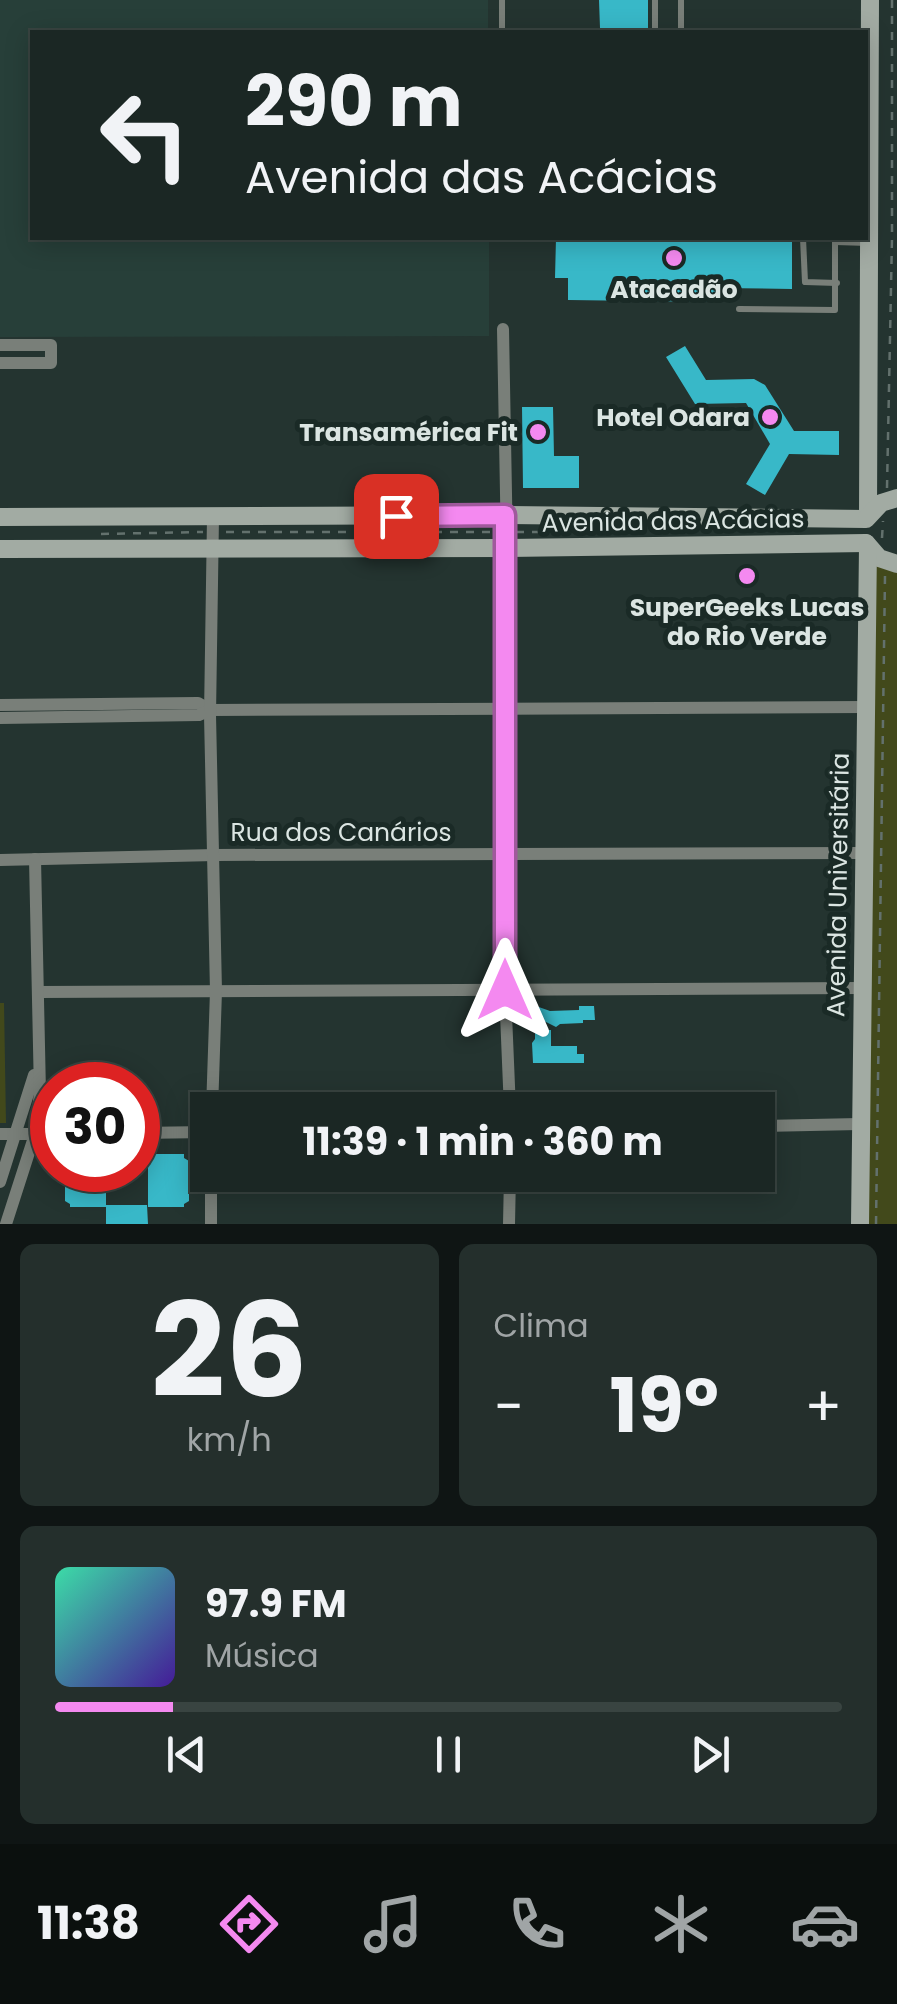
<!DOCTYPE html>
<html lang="pt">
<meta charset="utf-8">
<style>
:root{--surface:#1b2724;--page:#242f2c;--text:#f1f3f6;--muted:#a0a5a6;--line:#394441;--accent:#f489f0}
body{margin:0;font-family:Poppins,sans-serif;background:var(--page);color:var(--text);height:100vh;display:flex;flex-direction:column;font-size:38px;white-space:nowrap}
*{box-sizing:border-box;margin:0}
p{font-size:32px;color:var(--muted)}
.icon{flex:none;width:55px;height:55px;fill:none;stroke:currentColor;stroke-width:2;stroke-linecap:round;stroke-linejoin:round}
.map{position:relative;height:1224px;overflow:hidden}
.drawer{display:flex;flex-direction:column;gap:20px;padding:20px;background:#0f1514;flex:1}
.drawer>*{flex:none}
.hud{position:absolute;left:30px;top:30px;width:838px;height:210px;border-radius:0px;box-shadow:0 5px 25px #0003,0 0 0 2px var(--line);background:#1b2724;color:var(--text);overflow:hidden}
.speed{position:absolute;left:30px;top:1062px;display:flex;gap:20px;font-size:50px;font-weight:700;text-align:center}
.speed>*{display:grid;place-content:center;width:130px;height:130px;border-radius:50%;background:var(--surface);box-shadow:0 5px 25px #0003,0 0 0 2px var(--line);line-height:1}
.speed .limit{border:15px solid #d22;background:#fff;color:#111}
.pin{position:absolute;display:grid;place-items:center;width:85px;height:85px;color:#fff;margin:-42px;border-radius:20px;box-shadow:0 5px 15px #0006}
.me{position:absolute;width:110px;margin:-55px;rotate:0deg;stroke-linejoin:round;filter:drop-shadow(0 0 8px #0008)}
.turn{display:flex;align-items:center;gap:35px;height:210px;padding:0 50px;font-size:45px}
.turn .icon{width:130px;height:130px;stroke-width:2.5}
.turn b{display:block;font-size:70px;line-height:85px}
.big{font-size:75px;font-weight:700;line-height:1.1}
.drawer .card{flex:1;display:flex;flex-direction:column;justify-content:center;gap:15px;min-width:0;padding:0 35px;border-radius:15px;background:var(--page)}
.drawer .dial{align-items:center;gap:0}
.dial b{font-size:130px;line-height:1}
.song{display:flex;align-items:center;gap:30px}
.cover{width:120px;height:120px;border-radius:15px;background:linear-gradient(135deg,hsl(160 70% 55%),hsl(260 70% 35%))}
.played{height:10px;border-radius:5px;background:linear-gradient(90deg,var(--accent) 15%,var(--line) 15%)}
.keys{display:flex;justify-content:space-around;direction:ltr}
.heat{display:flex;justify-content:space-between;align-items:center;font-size:55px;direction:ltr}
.drawer .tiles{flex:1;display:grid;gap:20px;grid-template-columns:1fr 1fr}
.card:last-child{grid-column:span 2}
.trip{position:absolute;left:190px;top:1092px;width:585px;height:100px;border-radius:0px;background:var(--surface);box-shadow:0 5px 25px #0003,0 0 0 2px var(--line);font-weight:700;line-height:100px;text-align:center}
.menu{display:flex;height:160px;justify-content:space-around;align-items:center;background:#0b100e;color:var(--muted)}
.menu .icon{width:70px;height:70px}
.menu .selected{color:var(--accent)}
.menu b{font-size:45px;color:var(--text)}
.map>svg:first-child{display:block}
</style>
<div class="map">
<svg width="897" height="1224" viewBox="0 0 897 1224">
<rect width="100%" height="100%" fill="#243430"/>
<polygon fill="#273f39" points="0,0 488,0 488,32 32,32 32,238 489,238 489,336 0,337"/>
<g fill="#42491b">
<polygon points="873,564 897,569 897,1224 867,1224"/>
<polygon points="0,1003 4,1003 6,1123 0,1123"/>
</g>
<g fill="#38b8c8">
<polygon points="599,0 648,0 648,28 645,28 645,32 628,32 628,28 600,28"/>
<polygon points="556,238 792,238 792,289 718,288 718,302 568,300 568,278 555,278"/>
<polygon points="685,346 706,380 754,379 765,385 794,431 839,431 839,455 789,454 765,495 746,484 770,444 746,403 695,404 666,357"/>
<polygon points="522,407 553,407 554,456 579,456 579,488 523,488"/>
<polygon points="536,1006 550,1011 579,1010 579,1006 594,1006 595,1020 583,1020 583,1023 560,1024 556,1027 532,1015"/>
<polygon points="535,1030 551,1030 551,1046 577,1046 577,1054 584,1054 584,1063 533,1063 532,1043 535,1039"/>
<polygon points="153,1154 184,1154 184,1158 189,1161 189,1201 184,1204 184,1207 148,1207 148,1161 153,1158"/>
<polygon points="65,1170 106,1170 106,1205 147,1205 148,1224 106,1224 106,1207 70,1207 70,1204 65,1201"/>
</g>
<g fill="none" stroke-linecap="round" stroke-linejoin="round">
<g stroke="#63716d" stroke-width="2.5" stroke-dasharray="8 8" stroke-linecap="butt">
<polyline points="887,488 892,238 892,0"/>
<polyline points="226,532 493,532"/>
<polyline points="516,532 538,532"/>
<polyline points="101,534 203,532"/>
<polyline points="882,538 883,521"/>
<polyline points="876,1224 885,576"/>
</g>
<g stroke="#797f79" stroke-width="6">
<polyline points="502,0 502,32"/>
<polyline points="655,0 655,32"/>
<polyline points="681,0 681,32"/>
<polyline points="803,238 805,282 837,283"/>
<polyline points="835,242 869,243"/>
<polyline points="739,309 835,310 835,238"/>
</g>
<g stroke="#797f79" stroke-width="12">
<polyline points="503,329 507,548 505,990 510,1110"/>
<polyline points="0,345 51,345 51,363 0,363"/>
<polyline points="0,705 198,703 210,710"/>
<polyline points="0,718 199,715 210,710 865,707"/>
<polyline points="0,860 215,855 863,853"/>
<polyline points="38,992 861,988"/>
<polyline points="212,1110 216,991 210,715 213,517"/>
<polyline points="758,1126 859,1124"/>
<polyline points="138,1133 208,1132"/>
<polyline points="0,1134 52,1134"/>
<polyline points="211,1175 211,1224"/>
<polyline points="0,1182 34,1075"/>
<polyline points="6,1224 35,1134 40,1093 35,859"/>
<polyline points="509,1224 510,1175"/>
</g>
<g stroke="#a2aba3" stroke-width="18">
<polyline points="868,516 870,0"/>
<polyline points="0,517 505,515 866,519"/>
<polyline points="867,518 881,503 897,498"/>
<polyline points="866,543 879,558 897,564"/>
<polyline points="0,549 507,548 866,543"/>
<polyline points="860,1224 868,546"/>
</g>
</g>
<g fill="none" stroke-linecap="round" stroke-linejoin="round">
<g stroke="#9f599c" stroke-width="25">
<polyline id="route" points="396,516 505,515 505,990"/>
</g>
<use href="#route" stroke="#f489f0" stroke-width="18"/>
</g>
<g fill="#f489f0" stroke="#1a2a26" stroke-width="4">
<circle cx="674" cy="258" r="10"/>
<circle cx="770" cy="417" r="10"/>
<circle cx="538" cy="432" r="10"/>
<circle cx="747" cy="576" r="10"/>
</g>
<g text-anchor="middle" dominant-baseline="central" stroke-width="10" stroke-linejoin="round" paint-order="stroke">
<g font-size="25" font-weight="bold" fill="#dbe5e2" stroke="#1a2a26">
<text x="674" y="289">Atacadão</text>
<text x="750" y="417" text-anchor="end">Hotel Odara</text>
<text x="518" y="432" text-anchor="end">Transamérica Fit</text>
<text x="747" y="607">SuperGeeks Lucas<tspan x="747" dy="29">do Rio Verde</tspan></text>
</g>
<g font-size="25" fill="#dbe5e2" stroke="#1a2a26">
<text transform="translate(673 521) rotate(-1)">Avenida das Acácias</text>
<text x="341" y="832">Rua dos Canários</text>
<text transform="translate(838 885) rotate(-89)">Avenida Universitária</text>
</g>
</g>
</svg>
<div class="speed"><div class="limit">30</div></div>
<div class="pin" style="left:396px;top:516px;background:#d93025"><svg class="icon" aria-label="arrive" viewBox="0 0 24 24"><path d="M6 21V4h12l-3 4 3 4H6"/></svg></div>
<svg class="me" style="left:505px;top:990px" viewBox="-20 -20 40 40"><path d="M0-17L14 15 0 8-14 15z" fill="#f489f0" stroke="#fff" stroke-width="4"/></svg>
<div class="trip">11:39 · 1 min · 360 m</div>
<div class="hud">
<div class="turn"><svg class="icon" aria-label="left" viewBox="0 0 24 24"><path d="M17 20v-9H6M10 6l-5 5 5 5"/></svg><div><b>290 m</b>Avenida das Acácias</div></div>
</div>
</div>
<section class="drawer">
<div class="tiles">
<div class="card dial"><b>26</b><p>km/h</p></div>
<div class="card"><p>Clima</p>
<div class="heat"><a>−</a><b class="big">19°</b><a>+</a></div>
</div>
<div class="card">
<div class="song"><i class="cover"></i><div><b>97.9 FM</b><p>Música</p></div></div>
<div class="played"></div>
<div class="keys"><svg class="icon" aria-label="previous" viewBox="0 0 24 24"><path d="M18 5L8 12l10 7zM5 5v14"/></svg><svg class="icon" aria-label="pause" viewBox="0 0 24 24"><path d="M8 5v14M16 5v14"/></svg><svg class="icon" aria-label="next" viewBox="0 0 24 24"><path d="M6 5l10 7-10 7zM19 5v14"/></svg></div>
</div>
</div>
</section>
<nav class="menu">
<b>11:38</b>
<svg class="icon selected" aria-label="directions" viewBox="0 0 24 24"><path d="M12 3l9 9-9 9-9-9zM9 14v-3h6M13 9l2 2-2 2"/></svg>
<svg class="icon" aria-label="music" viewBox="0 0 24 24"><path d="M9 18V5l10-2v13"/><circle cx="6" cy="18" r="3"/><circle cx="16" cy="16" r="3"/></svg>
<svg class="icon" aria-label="phone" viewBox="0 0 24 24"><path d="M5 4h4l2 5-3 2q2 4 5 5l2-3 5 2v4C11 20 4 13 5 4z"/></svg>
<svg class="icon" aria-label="climate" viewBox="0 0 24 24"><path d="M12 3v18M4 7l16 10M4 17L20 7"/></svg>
<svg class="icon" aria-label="car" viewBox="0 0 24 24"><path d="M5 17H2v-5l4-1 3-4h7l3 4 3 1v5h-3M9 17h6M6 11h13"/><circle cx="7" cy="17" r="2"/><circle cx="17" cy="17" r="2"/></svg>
</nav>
